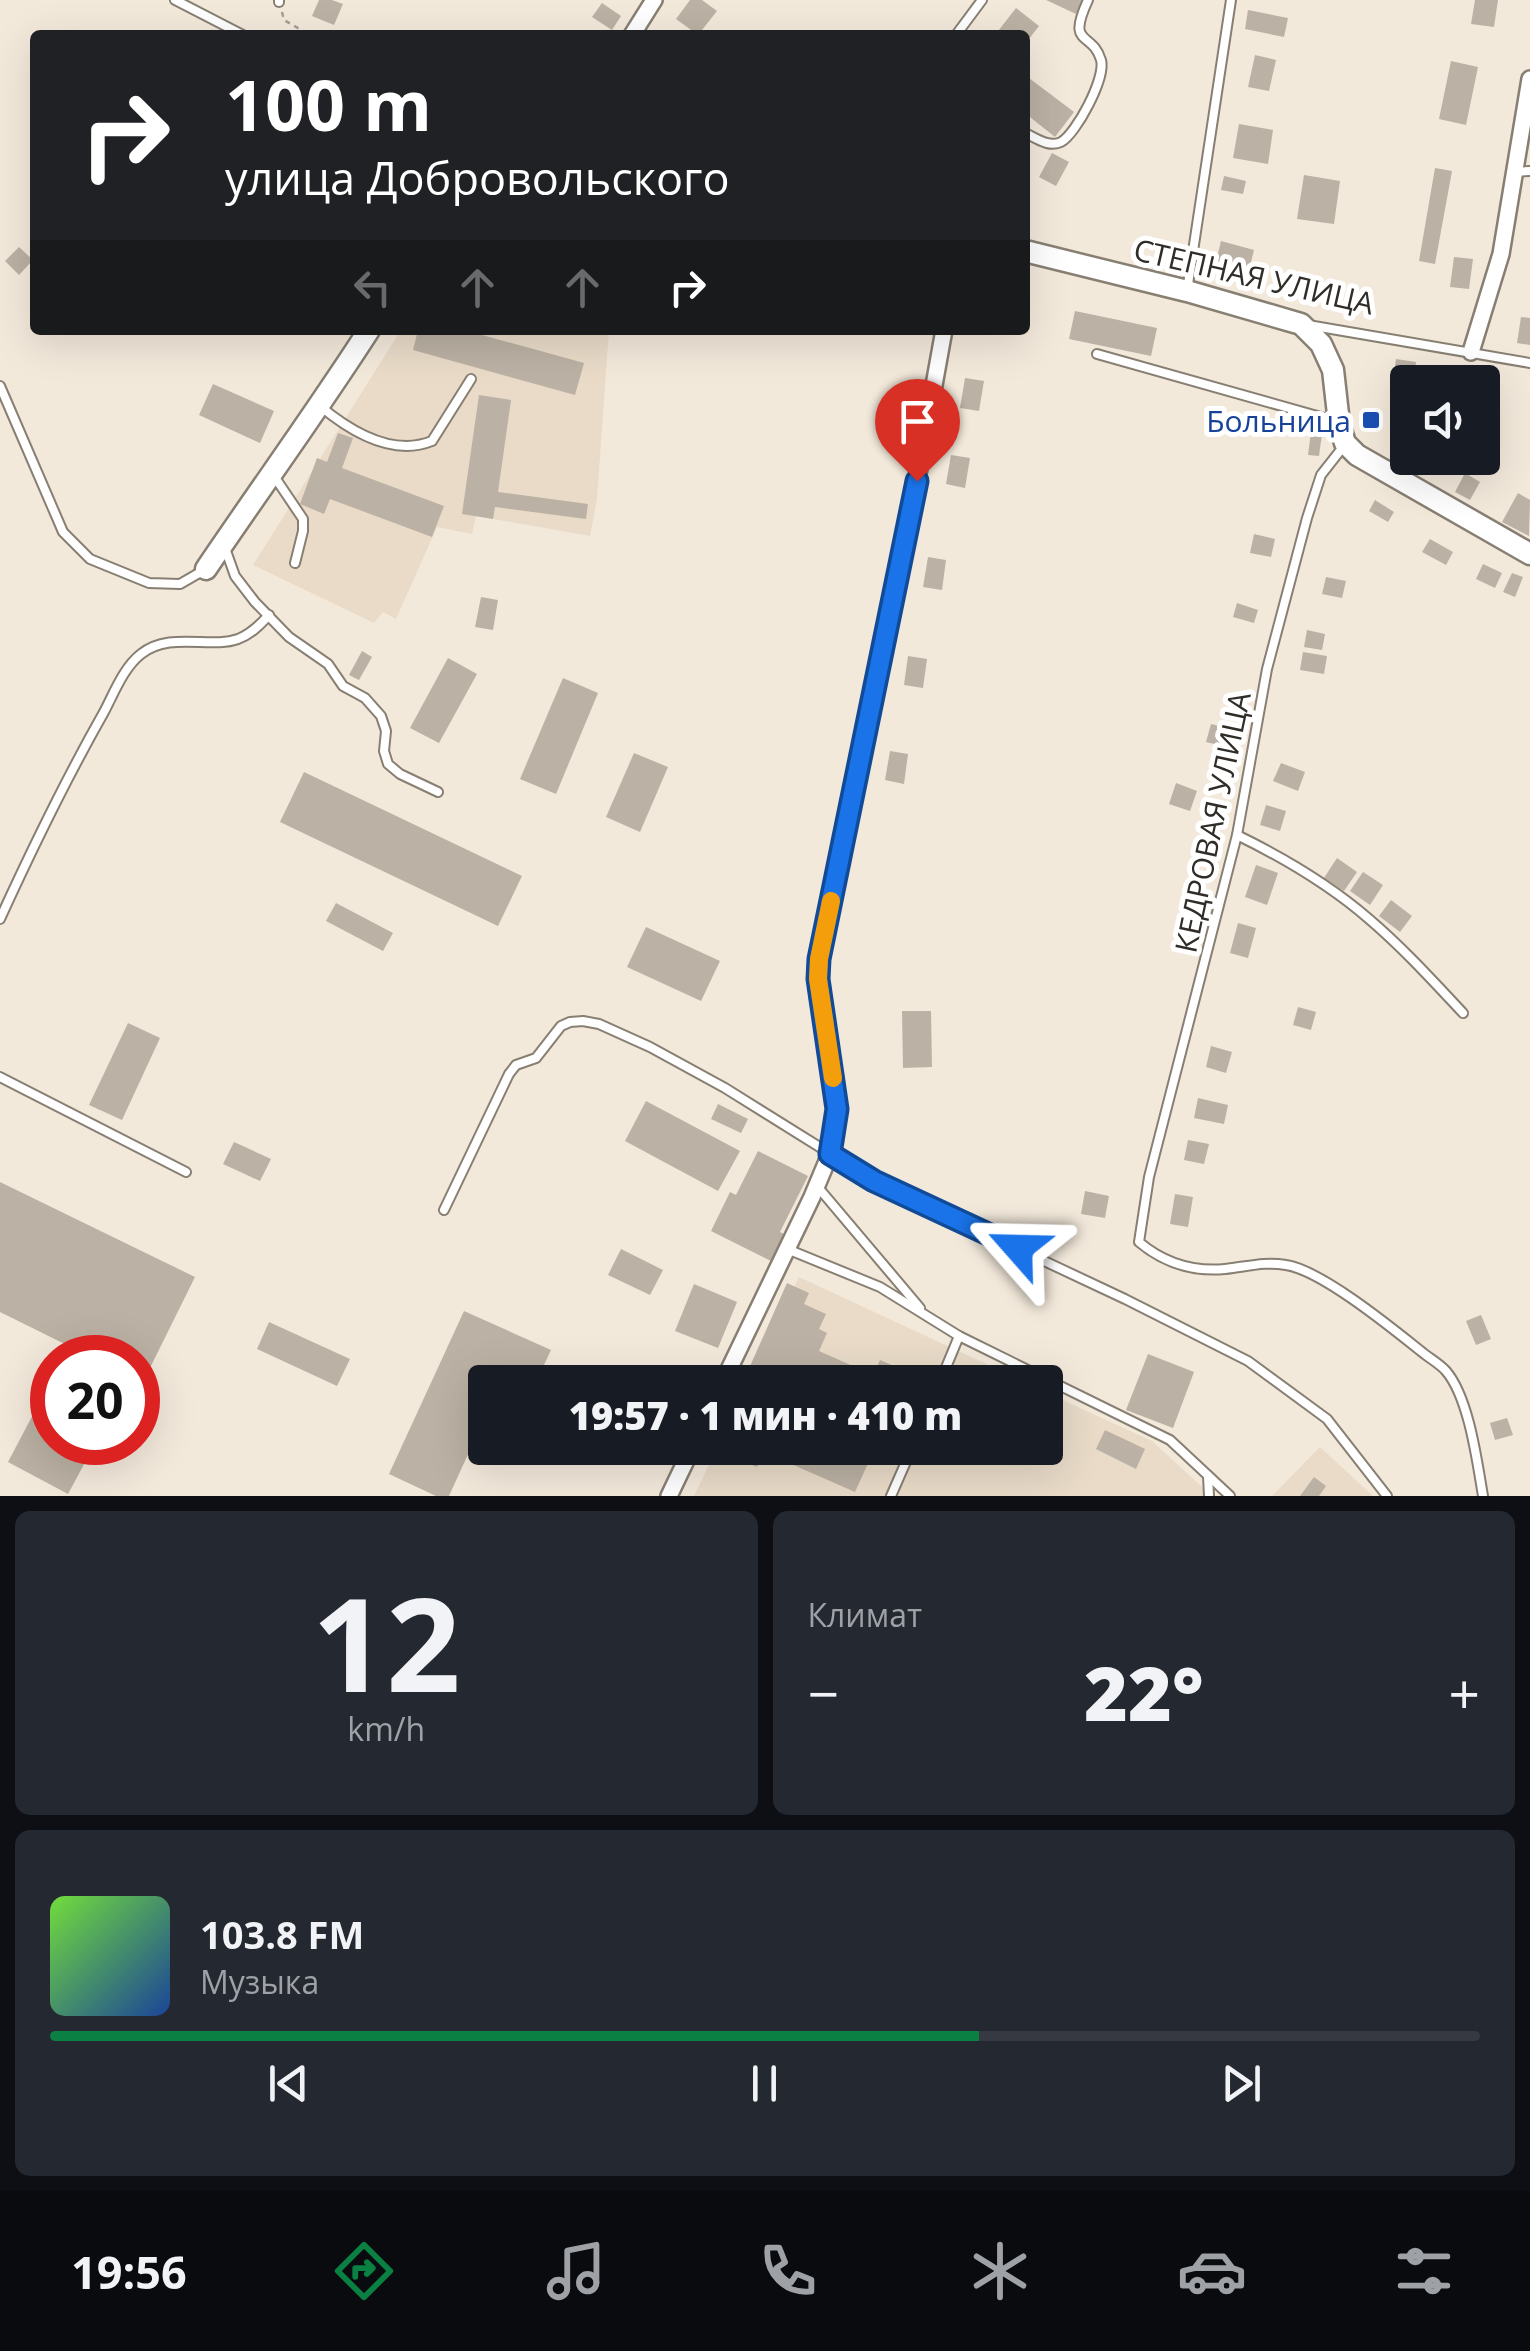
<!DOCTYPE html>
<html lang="ru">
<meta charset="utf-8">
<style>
:root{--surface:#171b24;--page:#242831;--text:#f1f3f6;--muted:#9ea1a6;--line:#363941;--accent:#0b8043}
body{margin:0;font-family:"Open Sans",sans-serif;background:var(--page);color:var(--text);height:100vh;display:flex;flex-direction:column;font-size:38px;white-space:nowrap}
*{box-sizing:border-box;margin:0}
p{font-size:32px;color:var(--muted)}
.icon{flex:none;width:55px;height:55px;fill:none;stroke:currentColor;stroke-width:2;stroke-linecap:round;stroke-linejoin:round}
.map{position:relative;height:1496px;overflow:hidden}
.drawer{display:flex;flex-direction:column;gap:15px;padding:15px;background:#0d0f14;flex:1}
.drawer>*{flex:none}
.top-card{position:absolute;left:30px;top:30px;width:1000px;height:305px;border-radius:10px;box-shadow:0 10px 40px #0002;background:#202124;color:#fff;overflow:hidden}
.tools{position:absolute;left:1390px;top:365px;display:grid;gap:20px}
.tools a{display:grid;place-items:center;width:110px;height:110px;border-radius:10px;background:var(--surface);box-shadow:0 10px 40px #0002;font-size:50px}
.speed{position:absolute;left:30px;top:1335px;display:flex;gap:20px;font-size:50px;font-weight:700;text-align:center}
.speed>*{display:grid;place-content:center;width:130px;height:130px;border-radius:50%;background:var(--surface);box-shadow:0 10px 40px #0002;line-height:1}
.speed .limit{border:15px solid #d22;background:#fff;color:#111}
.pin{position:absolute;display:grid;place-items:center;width:85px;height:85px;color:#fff;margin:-102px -42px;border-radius:50% 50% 50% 0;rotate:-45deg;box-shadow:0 0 10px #0007}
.pin .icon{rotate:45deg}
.me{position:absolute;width:110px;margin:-55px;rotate:295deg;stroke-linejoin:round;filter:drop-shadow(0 0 8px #0008)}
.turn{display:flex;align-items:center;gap:35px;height:210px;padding:0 30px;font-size:45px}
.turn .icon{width:130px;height:130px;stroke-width:2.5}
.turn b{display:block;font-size:70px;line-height:85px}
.lanes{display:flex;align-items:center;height:95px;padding:0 30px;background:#0003;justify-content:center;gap:50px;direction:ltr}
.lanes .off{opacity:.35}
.big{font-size:75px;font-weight:800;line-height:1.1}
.drawer .tile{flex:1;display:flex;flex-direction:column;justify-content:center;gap:15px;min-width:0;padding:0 35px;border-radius:15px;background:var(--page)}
.drawer .dial{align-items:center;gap:0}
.dial b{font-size:130px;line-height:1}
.song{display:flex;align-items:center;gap:30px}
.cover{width:120px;height:120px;border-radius:15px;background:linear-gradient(135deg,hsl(100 70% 55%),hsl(220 70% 35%))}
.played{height:10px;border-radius:5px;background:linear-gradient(90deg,var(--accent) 65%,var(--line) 65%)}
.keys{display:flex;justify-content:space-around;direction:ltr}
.heat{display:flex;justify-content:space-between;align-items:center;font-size:55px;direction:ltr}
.drawer .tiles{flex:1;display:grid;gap:15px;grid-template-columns:1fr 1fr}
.tile:last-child{grid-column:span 2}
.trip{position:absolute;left:468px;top:1365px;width:595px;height:100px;border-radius:10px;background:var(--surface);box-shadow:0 10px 40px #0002;font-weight:800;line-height:100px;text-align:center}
.dock{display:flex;height:160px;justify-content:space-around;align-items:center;background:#090b0e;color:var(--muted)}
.dock .icon{width:70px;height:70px}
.dock .current{color:var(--accent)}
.dock b{font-size:45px;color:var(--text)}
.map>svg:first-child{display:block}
</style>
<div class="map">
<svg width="1530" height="1496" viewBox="0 0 1530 1496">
<rect width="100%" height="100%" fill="#f3e9db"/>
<g fill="#e9dbc8">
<polygon points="401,330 609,330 597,499 590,536 476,516 472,534 437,527 396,619 383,612 374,623 253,565"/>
<polygon points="799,1277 1025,1382 748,1382"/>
<polygon points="1045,1392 1152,1441 1212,1496 694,1496 717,1448 1045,1448"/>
<polygon points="1320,1447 1373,1496 1272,1496"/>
</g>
<g fill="#bbb1a4">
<polygon points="319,0 332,0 343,4 334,25 312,16"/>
<polygon points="690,0 702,0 717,11 698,35 676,19"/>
<polygon points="1046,0 1083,0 1076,14"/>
<polygon points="1475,0 1498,0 1494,27 1471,24"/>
<polygon points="602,3 621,16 612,30 592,17"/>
<polygon points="1016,8 1039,26 1025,44 1025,35 995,35"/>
<polygon points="1248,10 1288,18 1284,37 1245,29"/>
<polygon points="1255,55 1276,60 1269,91 1248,87"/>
<polygon points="1451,61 1478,67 1466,125 1439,119"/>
<polygon points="1025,75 1074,112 1055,137 1025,113"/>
<polygon points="1239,124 1273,130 1268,164 1233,158"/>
<polygon points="1052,153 1069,162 1056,186 1039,177"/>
<polygon points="1435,168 1452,171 1435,264 1419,261"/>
<polygon points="1304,175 1340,181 1334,224 1297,219"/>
<polygon points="1224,176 1246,181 1243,194 1221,190"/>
<polygon points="1221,241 1254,250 1247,278 1214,270"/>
<polygon points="19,247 33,260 19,275 5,261"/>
<polygon points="1454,257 1473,259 1469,289 1450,287"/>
<polygon points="1075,311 1157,328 1151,356 1069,339"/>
<polygon points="1521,317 1530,318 1530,345 1517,343"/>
<polygon points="418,330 464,330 584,363 575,395 413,350"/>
<polygon points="1396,359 1416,362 1414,376 1394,373"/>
<polygon points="965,378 984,381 979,411 960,408"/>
<polygon points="213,384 274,411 260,443 199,415"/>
<polygon points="479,395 511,400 498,492 588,504 586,519 495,507 493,519 462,514"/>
<polygon points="1311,432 1322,434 1319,456 1308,455"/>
<polygon points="338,433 353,438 342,468 444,506 432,537 330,499 324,514 300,504 317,458 327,462"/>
<polygon points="951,455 970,458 965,488 946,484"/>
<polygon points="1465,473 1480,482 1470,500 1455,492"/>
<polygon points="1518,493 1530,500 1529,536 1502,522"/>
<polygon points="1375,500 1394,512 1388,522 1369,511"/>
<polygon points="1254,534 1275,539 1271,557 1250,553"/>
<polygon points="1430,539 1453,552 1446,565 1422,552"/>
<polygon points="928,557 946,560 942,590 923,587"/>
<polygon points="1483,564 1502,573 1495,588 1476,579"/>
<polygon points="1512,573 1523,577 1515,597 1503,592"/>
<polygon points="1326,577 1346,581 1342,598 1322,594"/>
<polygon points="481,597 498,600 493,630 475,627"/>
<polygon points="1237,603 1258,610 1254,623 1233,617"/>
<polygon points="1307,630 1325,634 1322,650 1304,647"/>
<polygon points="362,651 372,657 359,680 349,675"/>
<polygon points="1303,652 1327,656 1324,674 1300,670"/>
<polygon points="908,656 927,659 923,688 904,685"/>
<polygon points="448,658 477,674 439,743 410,728"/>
<polygon points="563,678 598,693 556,794 520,779"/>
<polygon points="1211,724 1227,728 1223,746 1206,742"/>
<polygon points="890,751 908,754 904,784 885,780"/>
<polygon points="634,753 668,767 640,832 606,817"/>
<polygon points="1281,763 1305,772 1298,791 1273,781"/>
<polygon points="304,772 522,876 498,926 280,822"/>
<polygon points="1176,783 1197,791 1190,811 1169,804"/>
<polygon points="1266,805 1286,811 1280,831 1260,825"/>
<polygon points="1337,858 1357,872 1344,891 1324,878"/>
<polygon points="1256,865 1278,873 1267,905 1245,897"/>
<polygon points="1363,872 1383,885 1370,905 1350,891"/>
<polygon points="1391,900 1412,916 1400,932 1379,916"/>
<polygon points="336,903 393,933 383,951 326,921"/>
<polygon points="1238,923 1256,928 1248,958 1230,953"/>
<polygon points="646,927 720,961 701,1001 627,967"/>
<polygon points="1298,1007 1316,1012 1311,1030 1293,1025"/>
<polygon points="902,1011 931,1011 932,1067 903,1068"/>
<polygon points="128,1023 160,1038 122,1120 89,1105"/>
<polygon points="1211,1046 1232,1052 1226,1073 1206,1067"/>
<polygon points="1198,1098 1228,1105 1224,1124 1194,1118"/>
<polygon points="646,1101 740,1151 718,1191 625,1141"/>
<polygon points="718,1104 748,1119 741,1133 711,1119"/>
<polygon points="1188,1140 1209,1144 1204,1164 1184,1160"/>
<polygon points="234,1142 271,1159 260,1181 223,1164"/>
<polygon points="758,1151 808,1176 780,1232 784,1234 771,1261 711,1231 730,1192 736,1195"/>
<polygon points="0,1182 195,1277 143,1382 138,1379 138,1358 93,1358 0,1312"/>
<polygon points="1085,1191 1109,1196 1105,1218 1081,1214"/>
<polygon points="1175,1194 1193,1197 1188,1227 1170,1224"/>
<polygon points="621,1249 663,1270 650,1295 608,1275"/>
<polygon points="787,1283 809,1293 804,1304 826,1314 819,1329 827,1333 819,1351 873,1375 880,1360 903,1370 897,1382 743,1382"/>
<polygon points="694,1284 737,1302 718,1348 675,1331"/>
<polygon points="464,1311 551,1350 536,1382 519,1382 504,1375 501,1382 485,1382 485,1417 449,1496 436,1496 389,1474"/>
<polygon points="1481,1315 1491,1339 1476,1345 1466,1321"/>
<polygon points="269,1322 350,1359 337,1386 257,1349"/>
<polygon points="1148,1354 1194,1372 1173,1428 1126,1410"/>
<polygon points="38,1405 52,1413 52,1442 96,1442 68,1494 8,1462"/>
<polygon points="1507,1418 1513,1435 1495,1440 1490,1423"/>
<polygon points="1105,1430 1145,1449 1136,1469 1096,1449"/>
<polygon points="713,1448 875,1448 855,1492 764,1452 757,1467"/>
<polygon points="1314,1477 1326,1486 1319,1496 1300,1496"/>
</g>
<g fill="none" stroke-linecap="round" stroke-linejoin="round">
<g stroke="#887f73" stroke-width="12">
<g id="service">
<polyline points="175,0 243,35"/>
<polyline points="279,2 279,0"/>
<polyline points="956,35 982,0"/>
<path d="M1025,133C1036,138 1049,148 1061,142C1076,134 1106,78 1101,60C1092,30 1066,48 1088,0"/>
<polyline points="1513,172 1530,171"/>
<polyline points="1187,291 1231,0"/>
<polyline points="1308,325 1530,363"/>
<polyline points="1097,354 1335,421"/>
<polyline points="0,386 63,532 90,559 149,583 180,584 206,569"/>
<path d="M320,406C350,431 392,457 432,441L471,379"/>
<path d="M1343,447L1321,475L1307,518L1267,669L1237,835L1149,1177L1139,1242C1164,1263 1192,1272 1225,1269C1246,1267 1264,1261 1286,1265C1321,1270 1392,1328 1422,1352C1429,1358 1440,1364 1446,1371C1469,1398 1477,1461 1483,1496"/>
<polyline points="274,476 303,519 303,531 295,563"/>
<polyline points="225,548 235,576 255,602 289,637 328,664 343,686 365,698 381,716 386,731 384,751 388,764 400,774 438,792"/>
<path d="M1237,835C1282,857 1331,886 1369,919C1403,948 1433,981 1463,1013"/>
<path d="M0,919C32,849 66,779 104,712C114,693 124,667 141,654C170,631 210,649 238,639C251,634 260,625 269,615"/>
<polyline points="0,1077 186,1172"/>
<polyline points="817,1186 920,1308"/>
<polyline points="444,1210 509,1074 516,1065 536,1058 561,1026 570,1022 583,1021 599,1024 650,1047 725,1088 874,1181 1125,1299 1248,1361 1327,1419 1387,1496"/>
<polyline points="787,1249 880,1287 959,1336 1170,1440 1230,1496"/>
<polyline points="940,1382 959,1336"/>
<polyline points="1208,1476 1209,1496"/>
<polyline points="891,1496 912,1448"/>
</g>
</g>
<g stroke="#887f73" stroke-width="20">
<g id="minor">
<polyline points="632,35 654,0"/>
<polyline points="1471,352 1501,254 1530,79"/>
<polyline points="723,1382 812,1197 830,1154 837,1109 818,979 819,959 910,518 944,330"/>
<polyline points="669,1496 692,1448"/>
</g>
</g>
<g stroke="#887f73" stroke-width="25">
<g id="tertiary">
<polyline points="1025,251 1187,291 1301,324 1321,344 1333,370 1339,423 1345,443 1357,455 1530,554"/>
<path d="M206,569C260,489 317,411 369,330"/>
</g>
</g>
<polyline stroke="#a69f94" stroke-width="2.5" stroke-dasharray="5 5" stroke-linecap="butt" points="282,12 284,20 310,35"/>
<use href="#service" stroke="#fff" stroke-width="8"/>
<use href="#minor" stroke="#fff" stroke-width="15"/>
<use href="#tertiary" stroke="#fff" stroke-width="20"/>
</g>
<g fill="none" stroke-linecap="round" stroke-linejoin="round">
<g stroke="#114b97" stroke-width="25">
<polyline id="route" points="917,481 819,959 818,979 837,1109 830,1154 874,1181 1018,1248"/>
</g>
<use href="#route" stroke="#1a73e8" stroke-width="18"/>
<polyline stroke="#f59e0b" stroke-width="18" points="831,901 819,959 818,979 833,1078"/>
</g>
<rect fill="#1a4fb4" stroke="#fff" stroke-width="4" x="1361" y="410" width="20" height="20" rx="5"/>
<g text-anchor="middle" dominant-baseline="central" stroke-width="10" stroke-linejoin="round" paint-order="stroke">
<g font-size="30" fill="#302c27" stroke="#fff">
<text transform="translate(1254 276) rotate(13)">СТЕПНАЯ УЛИЦА</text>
<text transform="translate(1212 822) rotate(-78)">КЕДРОВАЯ УЛИЦА</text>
</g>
<g font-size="30" fill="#164399" stroke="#fff" text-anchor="end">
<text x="1351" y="420">Больница</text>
</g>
</g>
</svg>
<div class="tools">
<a><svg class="icon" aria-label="sound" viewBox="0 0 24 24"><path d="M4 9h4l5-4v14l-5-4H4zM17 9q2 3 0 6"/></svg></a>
</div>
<div class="speed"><div class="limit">20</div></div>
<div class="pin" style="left:917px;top:481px;background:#d93025"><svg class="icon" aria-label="arrive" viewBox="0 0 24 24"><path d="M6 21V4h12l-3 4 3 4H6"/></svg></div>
<svg class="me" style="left:1018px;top:1248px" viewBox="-20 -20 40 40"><path d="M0-17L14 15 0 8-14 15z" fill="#1a73e8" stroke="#fff" stroke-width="4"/></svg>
<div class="trip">19:57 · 1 мин · 410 m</div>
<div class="top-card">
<div class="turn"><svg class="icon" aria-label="right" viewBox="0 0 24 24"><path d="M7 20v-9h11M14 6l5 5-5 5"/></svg><div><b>100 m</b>улица Добровольского</div></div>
<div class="lanes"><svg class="icon off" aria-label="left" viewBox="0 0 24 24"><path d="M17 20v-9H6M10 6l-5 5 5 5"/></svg><svg class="icon off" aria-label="ahead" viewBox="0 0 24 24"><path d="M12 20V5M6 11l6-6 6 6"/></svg><svg class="icon off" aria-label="ahead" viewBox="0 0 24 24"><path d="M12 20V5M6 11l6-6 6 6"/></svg><svg class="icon" aria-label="right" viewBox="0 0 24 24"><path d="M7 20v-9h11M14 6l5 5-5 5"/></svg></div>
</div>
</div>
<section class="drawer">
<div class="tiles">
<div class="tile dial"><b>12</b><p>km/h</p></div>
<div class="tile"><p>Климат</p>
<div class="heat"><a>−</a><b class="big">22°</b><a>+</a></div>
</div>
<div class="tile">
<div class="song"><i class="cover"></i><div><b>103.8 FM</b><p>Музыка</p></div></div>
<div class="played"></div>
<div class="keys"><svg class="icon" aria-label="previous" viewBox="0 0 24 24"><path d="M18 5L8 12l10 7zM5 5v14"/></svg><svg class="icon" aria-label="pause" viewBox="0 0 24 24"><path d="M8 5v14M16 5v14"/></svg><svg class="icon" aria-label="next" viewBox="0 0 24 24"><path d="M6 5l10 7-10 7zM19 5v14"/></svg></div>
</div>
</div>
</section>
<nav class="dock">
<b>19:56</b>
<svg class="icon current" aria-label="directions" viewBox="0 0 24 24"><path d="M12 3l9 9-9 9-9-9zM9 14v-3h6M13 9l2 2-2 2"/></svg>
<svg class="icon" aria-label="music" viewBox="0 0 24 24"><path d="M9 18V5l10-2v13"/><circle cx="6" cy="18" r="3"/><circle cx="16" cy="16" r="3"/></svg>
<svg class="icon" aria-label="phone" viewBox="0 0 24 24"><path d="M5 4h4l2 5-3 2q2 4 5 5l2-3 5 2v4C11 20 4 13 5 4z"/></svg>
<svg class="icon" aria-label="climate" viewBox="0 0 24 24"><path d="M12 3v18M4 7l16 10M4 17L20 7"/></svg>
<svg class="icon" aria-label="car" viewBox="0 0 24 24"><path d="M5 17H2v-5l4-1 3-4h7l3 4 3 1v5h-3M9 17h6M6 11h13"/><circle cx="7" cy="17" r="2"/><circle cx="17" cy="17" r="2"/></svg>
<svg class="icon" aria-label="filters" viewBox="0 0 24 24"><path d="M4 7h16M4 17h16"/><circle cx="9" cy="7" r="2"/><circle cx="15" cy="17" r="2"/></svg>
</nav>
